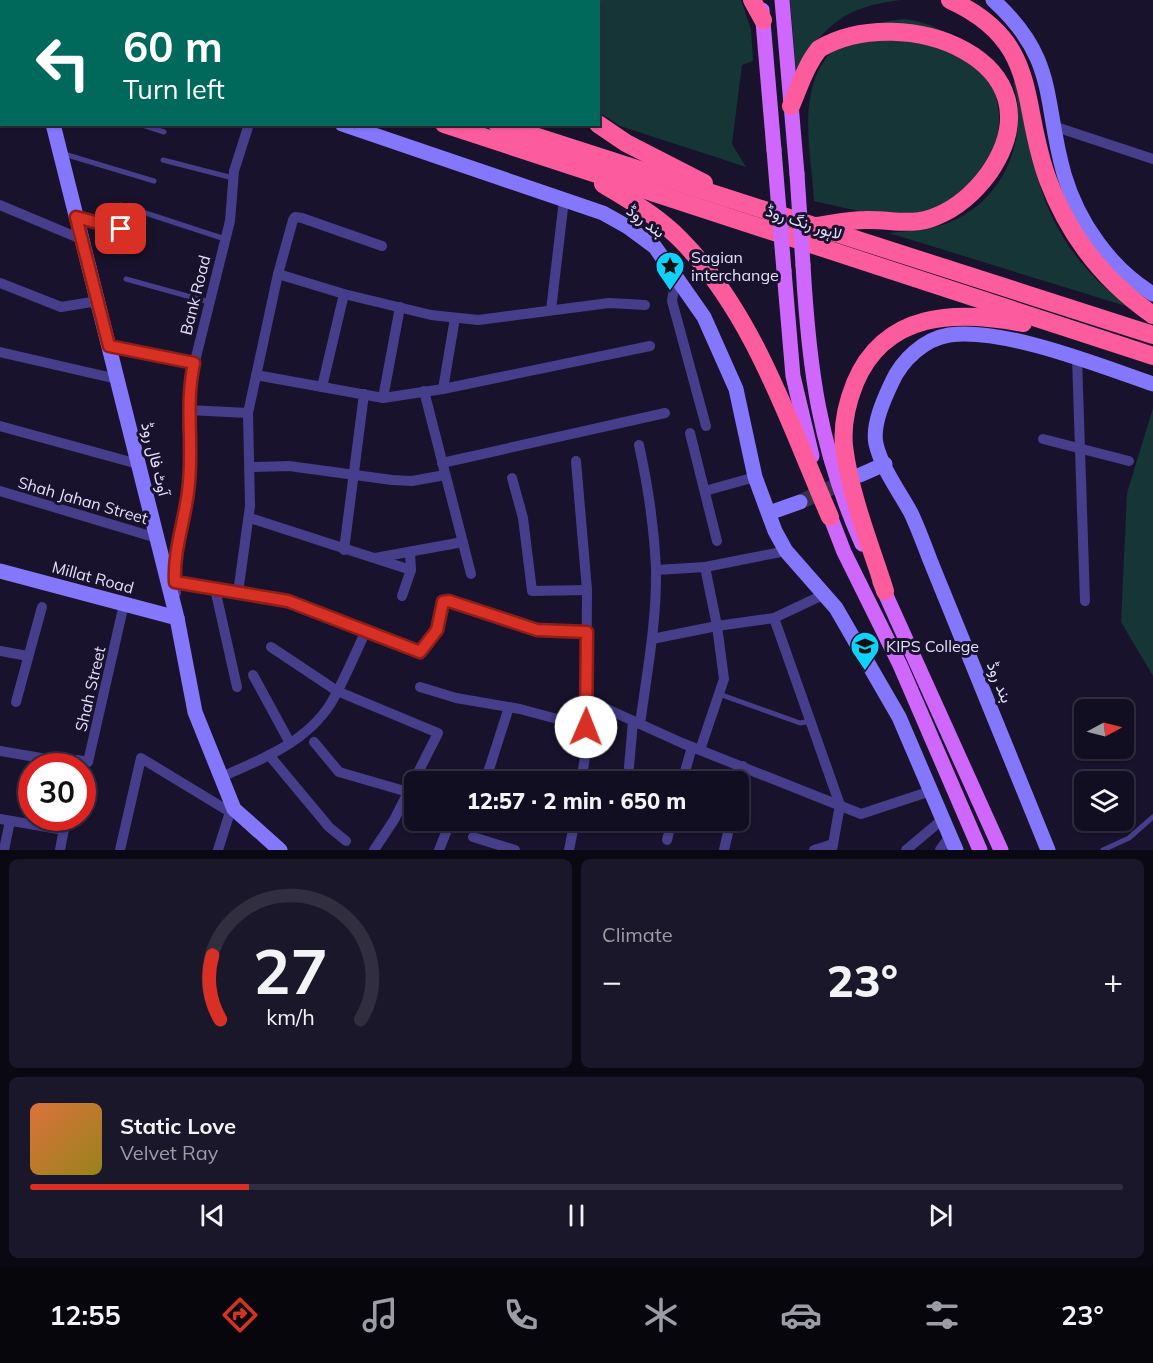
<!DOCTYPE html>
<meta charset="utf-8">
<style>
:root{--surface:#120e21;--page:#1b172a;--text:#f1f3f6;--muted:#9c9ca5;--line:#312e3f;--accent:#d93025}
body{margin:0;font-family:Mulish,Vazirmatn,sans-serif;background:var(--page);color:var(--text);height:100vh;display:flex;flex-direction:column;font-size:22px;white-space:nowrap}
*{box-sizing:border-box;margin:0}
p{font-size:20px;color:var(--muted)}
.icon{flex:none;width:33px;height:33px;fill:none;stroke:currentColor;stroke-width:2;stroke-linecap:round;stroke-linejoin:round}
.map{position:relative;height:850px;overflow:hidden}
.sheet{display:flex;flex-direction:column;gap:9px;padding:9px;background:#0a0812;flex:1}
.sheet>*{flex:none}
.banner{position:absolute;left:0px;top:0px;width:600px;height:126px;box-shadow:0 2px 4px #0004,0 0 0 2px var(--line);background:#00695c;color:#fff;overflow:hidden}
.needle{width:39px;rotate:83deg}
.buttons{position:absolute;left:1074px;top:699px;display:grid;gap:12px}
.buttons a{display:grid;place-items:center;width:60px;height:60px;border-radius:9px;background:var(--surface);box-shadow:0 2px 4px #0004,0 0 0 2px var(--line);font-size:30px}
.speed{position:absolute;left:18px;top:753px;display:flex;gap:12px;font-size:30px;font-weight:700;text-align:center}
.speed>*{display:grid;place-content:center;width:78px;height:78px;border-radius:50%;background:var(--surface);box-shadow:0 2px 4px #0004,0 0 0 2px var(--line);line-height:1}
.speed .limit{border:9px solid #d22;background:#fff;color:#111}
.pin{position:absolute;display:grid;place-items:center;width:51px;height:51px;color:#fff;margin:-26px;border-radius:12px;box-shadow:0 3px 9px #0006}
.me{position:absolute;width:66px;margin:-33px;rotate:1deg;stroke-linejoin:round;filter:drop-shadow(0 0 4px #0008)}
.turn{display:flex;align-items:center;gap:21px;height:126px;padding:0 24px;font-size:27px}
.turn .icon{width:78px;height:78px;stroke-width:2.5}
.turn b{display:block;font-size:42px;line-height:51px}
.big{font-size:45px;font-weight:800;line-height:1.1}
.sheet .widget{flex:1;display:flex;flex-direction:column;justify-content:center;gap:9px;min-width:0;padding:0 21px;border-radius:9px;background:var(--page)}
.sheet .dial{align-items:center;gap:0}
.dial svg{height:156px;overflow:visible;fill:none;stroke:var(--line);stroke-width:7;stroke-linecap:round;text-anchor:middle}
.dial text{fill:var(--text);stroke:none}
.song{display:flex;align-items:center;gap:18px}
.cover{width:72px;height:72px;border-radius:9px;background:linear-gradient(135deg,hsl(20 70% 55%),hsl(50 70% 35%))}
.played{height:6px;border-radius:3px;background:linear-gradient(90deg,var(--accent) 20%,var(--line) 20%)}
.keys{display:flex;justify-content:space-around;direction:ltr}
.heat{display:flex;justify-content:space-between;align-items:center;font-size:33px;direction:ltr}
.sheet .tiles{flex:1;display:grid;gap:9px;grid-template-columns:1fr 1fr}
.widget:last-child{grid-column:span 2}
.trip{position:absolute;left:404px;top:771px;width:345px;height:60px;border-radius:9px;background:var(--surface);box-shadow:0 2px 4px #0004,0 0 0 2px var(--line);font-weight:800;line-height:60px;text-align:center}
.menu{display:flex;height:96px;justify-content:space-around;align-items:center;background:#07060d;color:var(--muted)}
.menu .icon{width:42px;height:42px}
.menu .active{color:var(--accent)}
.menu b{font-size:27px;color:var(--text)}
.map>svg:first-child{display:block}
</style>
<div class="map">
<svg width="1153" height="850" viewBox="0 0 1153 850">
<rect width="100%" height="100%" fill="#18122c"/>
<g fill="#153536">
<polygon points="578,0 741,0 751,29 753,61 742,65 732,144 746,167 620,126 599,112 598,2"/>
<path d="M790,0H901C844,7 826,24 796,70Z"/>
<path d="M904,19C975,27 1027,106 983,168C973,182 966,191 951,199C942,204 932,212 922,213C886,219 849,209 814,201C811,147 792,78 844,41C863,27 880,21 904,19Z"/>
<path d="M1016,81C1035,178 1044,244 1129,307L889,233C908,231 930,230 948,223C1004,201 1030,138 1013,83Z"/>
<polygon points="1153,408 1153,676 1121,622 1127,493"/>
</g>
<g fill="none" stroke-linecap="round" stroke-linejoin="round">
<polyline stroke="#37314c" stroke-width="15" stroke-dasharray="15 8" stroke-linecap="butt" points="800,502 849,480"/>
<g stroke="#463e8a" stroke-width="5">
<polyline points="139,124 164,132"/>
<polyline points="64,154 154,181"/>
<polyline points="163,160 233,178"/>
<polyline points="121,205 225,239"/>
<polyline points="78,217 143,235"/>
<polyline points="126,279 209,302"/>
<polyline points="719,694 800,723 810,721"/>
<polyline points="1103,850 1129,838 1153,817"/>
</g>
<g stroke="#463e8a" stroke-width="10">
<polyline points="298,0 299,2"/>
<polyline points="400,2 401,0"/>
<polyline points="483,2 484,0"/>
<polyline points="1056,127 1153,159"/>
<polyline points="0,205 81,239"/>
<polyline points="278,274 344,294 431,315 478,320 609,303 645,305"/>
<polyline points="676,276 672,301 706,426"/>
<polyline points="0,283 61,307 98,301"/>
<polyline points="551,310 564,200"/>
<polyline points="109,346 194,363"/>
<polyline points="0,352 117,379"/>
<polyline points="1077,358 1085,601"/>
<polyline points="256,375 383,398 443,389 650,346"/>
<polyline points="322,387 344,294"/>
<polyline points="443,389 455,318"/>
<polyline points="424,391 471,574"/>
<polyline points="383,398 400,307"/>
<polyline points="188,410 248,413"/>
<polyline points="0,426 138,464"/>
<polyline points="690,433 717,541"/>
<polyline points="1043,439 1129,461"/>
<path d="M639,445C648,486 654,526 656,568C657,620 647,673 640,724"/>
<polyline points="576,461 587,590 586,751 581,782"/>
<polyline points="442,463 665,413"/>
<polyline points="250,467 289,466 392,480 412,481 445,475"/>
<polyline points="512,478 523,518 532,591 587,590"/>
<polyline points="0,491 157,538"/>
<polyline points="705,491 755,477"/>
<polyline points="250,518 411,570"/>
<polyline points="344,550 364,394"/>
<polyline points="375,558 463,542"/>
<polyline points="656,570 705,567 786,551"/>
<polyline points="175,582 288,601 420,652 437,630 443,602 449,601 537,630 587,632"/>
<polyline points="215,589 237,687"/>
<polyline points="176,593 174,567 189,486 191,457 187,427 189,385 230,221 234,171 249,124"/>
<polyline points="238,593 250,506 248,413 278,274 293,220 295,217 302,218 382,246"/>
<polyline points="402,596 411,570 410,552"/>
<polyline points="774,618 840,805 832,850"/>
<polyline points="652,639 717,626 774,618 825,594"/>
<polyline points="271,647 337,691 438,733 394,820 374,850"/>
<polyline points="0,651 28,656"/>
<polyline points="253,675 290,743"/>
<polyline points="420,687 456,698 520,709 587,727"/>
<polyline points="587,700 682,743 861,814 931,791"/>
<polyline points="16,702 42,607"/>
<polyline points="314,742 339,772 408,792"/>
<polyline points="700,750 724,679 717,626 705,567"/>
<polyline points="0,751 76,764"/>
<polyline points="269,755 329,827 346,841"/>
<polyline points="76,766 77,760 88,762 124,604"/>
<polyline points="629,767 633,721"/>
<polyline points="488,772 519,782"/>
<path d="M221,777C261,760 307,742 331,703C344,681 354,656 365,633"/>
<polyline points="485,782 509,707"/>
<polyline points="682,782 692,747"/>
<polyline points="738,787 743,766"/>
<polyline points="0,819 64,830"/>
<polyline points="473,837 515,850"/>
<polyline points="667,840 672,820"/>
<polyline points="4,850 10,821"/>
<polyline points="60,850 66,818"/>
<polyline points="120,850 141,758 230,812"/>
<polyline points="218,850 230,812 234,809"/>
<polyline points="439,850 451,820"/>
<polyline points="569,850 575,820"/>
<polyline points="724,850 731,820"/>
<polyline points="814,850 833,844"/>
<polyline points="906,850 943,819"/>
<polyline points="940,850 950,836"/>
</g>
<g stroke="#8477fc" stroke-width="15">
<polyline points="203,0 207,2"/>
<path d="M993,0C1058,59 1043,100 1064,174C1078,222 1110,268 1153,294"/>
<polyline points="521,2 522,0"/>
<polyline points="0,9 2,9"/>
<polyline points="53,124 177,618 195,712 234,809 280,850"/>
<polyline points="342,124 603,213 628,227 655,247 704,317 736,389 755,477 775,531 786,551 836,608 899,717 956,850"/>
<polyline points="860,475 885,464"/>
<polyline points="769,513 800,502"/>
<polyline points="0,571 177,618"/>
<path d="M1048,850L930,560C924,544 918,528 911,513C899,491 882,469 876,444C872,425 884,399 892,382C902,360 924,339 949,335C1003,327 1101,366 1153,384"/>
</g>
<g stroke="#cf67fc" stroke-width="15">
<polyline points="782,0 797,174"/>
<polyline points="762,10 774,150"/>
<path d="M803,265C809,370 819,447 862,544"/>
<polyline points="784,271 793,376 812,456"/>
<polyline points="827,508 844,552 900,665 980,850"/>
<polyline points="880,582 1001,850"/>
</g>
<g stroke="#fc5c9d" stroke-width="18">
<polyline points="66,0 71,2"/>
<polyline points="115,0 120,2"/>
<polyline points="752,0 763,20"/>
<path d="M950,0C1042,42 1019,103 1048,180C1069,236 1104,281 1153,315"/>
<polyline points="535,2 536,0"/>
<polyline points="568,2 568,0"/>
<path d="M791,106C799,87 806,65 819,49C902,0 1066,60 989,173C975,192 959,207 937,216C912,227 891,219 865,220C849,220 832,224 816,226"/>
<polyline points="444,124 1153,356"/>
<polyline points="497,124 1153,335"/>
<polyline points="598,124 626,143 704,183"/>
<path d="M603,184C632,202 656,215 681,240C754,314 789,423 830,517"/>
<path d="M885,591C870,544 850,495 844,446C842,425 847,403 855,383C885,311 957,310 1023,323"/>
</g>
<g stroke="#cf67fc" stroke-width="15">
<polyline points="774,150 784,271"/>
<polyline points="797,174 803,265"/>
</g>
</g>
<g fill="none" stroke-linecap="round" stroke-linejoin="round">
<g stroke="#8d1f18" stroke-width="15">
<path id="route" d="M121,229L76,217L109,346L194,363C185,405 193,440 189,482C187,515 173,548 175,582L288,601L420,652L437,630L443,602L449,601L537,630L587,632L586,727"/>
</g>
<use href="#route" stroke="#d93025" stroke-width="10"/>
</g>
<defs>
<g id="sight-pin" transform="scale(1.5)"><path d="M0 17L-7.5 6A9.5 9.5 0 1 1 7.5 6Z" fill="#0ed2fa" stroke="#18122c"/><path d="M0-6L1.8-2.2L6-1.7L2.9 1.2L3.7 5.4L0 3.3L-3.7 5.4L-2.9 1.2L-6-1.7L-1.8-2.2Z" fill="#111"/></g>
<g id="university-pin" transform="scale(1.5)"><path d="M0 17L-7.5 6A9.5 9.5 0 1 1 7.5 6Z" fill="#0ed2fa" stroke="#18122c"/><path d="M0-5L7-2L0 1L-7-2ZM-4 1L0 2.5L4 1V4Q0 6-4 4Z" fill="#111"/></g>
</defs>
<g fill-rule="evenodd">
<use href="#sight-pin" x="670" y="266"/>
<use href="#university-pin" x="865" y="646"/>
</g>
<g text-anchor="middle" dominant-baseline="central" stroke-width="6" stroke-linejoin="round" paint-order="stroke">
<g font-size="16" fill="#e4defe" stroke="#18122c">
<text transform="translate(646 221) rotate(37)">بند روڈ</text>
<text transform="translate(804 222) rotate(18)">لاہور رنگ روڈ</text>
<text transform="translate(195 295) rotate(-76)">Bank Road</text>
<text transform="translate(156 459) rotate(76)">آوٹ فال روڈ</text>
<text transform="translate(83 500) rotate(16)">Shah Jahan Street</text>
<text transform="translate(93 577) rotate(15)">Millat Road</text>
<text transform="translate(1000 682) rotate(68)">بند روڈ</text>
<text transform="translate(90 689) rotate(-77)">Shah Street</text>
</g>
<g font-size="16" fill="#e4defe" stroke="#18122c" text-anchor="start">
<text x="691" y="257">Sagian<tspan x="691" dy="18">interchange</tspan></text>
<text x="886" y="646">KIPS College</text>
</g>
</g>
</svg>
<div class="buttons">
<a><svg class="needle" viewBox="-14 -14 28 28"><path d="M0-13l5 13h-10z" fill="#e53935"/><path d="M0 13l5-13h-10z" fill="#9c9ca5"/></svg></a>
<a><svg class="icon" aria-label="layers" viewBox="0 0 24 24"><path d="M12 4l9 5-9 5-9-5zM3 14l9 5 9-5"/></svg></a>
</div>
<div class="speed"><div class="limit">30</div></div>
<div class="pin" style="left:121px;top:229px;background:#d93025"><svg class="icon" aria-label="arrive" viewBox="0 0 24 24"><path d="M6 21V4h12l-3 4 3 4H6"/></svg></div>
<svg class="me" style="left:586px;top:727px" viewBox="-20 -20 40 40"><circle r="19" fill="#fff"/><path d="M0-13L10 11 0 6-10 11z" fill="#d93025"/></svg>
<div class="trip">12:57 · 2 min · 650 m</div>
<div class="banner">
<div class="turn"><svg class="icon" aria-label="left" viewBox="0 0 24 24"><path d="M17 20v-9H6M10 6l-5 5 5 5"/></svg><div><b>60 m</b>Turn left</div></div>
</div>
</div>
<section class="sheet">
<div class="tiles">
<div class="widget dial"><svg viewBox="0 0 100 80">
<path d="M14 69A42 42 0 1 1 86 69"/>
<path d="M14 69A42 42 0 0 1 10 36" stroke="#d93025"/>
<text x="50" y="56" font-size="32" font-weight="700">27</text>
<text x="50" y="72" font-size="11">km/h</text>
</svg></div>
<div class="widget"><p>Climate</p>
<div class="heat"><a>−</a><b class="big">23°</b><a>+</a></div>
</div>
<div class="widget">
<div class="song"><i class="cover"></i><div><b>Static Love</b><p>Velvet Ray</p></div></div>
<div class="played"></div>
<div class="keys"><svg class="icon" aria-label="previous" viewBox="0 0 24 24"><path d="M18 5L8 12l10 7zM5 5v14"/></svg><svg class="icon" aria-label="pause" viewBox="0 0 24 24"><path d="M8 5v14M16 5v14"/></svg><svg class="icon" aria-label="next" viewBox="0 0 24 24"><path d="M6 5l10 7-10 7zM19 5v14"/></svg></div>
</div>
</div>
</section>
<nav class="menu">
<b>12:55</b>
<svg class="icon active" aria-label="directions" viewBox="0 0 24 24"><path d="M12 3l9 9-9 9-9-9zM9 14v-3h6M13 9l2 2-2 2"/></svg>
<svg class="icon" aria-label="music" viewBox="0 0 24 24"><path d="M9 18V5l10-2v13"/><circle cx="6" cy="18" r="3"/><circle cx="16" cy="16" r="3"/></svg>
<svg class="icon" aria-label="phone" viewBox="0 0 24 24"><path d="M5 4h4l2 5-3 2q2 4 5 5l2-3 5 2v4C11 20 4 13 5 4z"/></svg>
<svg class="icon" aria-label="climate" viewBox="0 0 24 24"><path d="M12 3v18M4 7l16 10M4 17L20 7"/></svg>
<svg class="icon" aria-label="car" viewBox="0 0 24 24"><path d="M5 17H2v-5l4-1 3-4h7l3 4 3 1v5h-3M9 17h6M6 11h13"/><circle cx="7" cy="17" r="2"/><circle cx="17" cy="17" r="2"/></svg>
<svg class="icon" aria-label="filters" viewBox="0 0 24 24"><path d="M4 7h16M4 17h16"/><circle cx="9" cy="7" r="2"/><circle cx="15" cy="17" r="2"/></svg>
<b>23°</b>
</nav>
